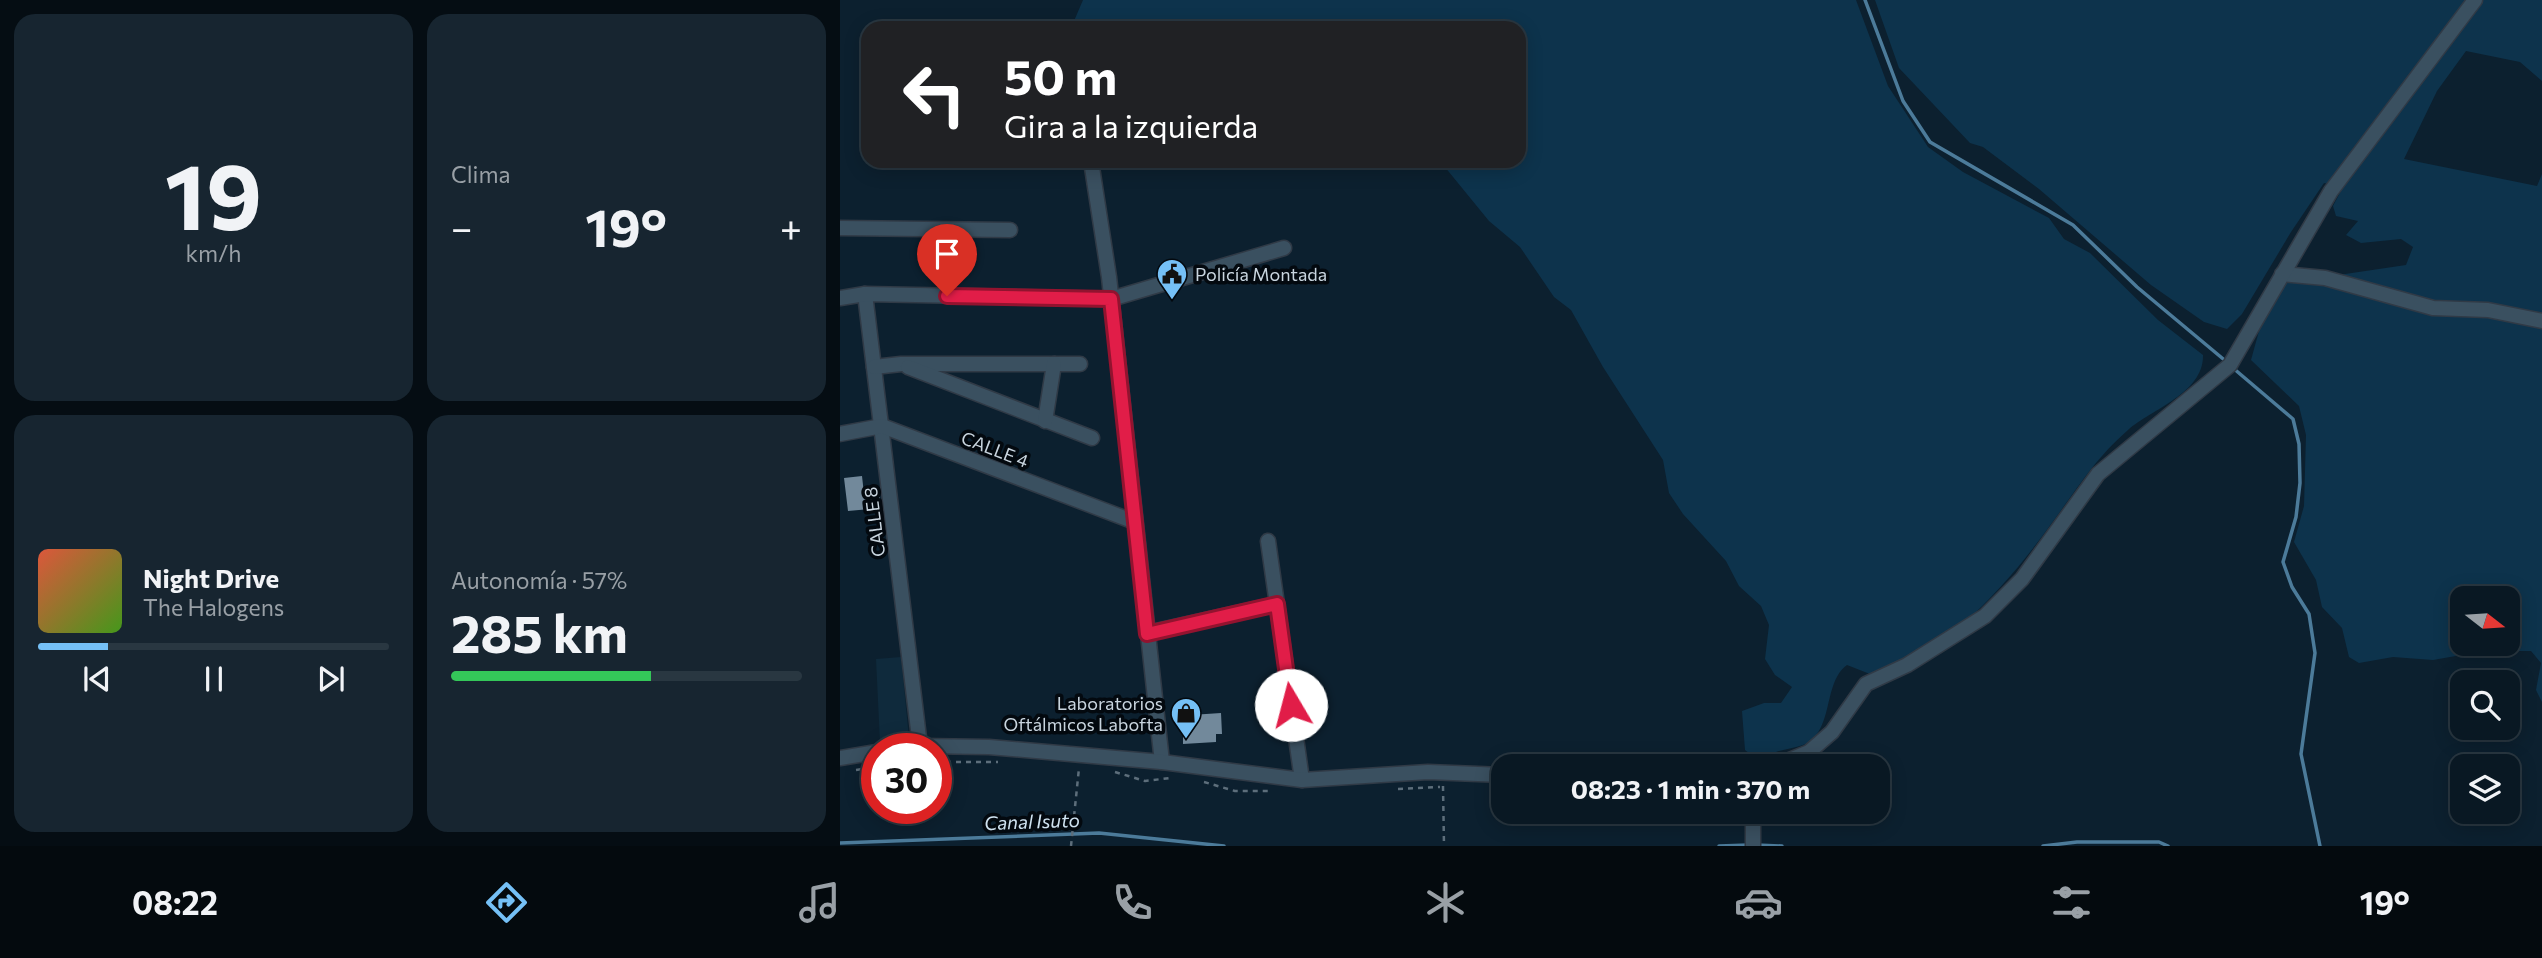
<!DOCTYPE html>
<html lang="es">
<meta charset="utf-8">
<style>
:root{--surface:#091823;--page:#172530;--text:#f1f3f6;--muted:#99a0a6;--line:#293741;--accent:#75c0f6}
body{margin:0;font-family:Commissioner,sans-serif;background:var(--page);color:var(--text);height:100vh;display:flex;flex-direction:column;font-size:26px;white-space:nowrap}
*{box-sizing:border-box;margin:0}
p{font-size:23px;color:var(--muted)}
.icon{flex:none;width:38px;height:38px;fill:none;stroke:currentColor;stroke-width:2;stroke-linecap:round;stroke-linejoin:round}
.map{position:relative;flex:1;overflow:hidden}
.drawer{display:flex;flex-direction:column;gap:14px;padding:14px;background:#050d13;width:840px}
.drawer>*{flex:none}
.guide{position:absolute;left:21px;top:21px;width:665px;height:147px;border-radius:21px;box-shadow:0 4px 18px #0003,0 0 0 2px var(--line);background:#202124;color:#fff;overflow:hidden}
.needle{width:46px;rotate:107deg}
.tools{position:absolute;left:1610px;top:586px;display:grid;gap:14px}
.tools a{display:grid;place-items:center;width:70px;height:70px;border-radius:14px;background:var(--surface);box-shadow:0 4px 18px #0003,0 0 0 2px var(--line);font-size:35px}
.speed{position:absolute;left:21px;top:733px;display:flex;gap:14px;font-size:35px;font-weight:700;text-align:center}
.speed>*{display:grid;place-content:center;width:91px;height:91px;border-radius:50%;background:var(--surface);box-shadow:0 4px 18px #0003,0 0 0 2px var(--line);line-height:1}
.speed .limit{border:10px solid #d22;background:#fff;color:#111}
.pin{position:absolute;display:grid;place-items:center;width:60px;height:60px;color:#fff;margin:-72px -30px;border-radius:50% 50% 50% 0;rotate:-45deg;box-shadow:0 0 7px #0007}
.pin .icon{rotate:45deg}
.me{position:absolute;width:77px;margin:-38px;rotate:352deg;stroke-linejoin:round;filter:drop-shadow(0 0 5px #0008)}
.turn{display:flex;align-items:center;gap:24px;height:147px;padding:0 28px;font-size:32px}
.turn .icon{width:91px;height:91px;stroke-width:2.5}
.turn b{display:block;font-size:49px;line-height:60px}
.big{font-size:52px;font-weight:700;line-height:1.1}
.drawer .widget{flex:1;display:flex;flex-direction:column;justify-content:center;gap:10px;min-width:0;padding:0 24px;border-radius:21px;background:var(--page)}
.drawer .dial{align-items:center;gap:0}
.dial b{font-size:91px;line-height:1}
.song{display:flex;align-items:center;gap:21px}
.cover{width:84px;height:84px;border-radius:10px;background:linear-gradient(135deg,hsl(10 70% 55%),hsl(100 70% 35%))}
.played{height:7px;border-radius:4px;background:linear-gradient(90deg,var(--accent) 20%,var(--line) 20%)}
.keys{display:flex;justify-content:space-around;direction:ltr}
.heat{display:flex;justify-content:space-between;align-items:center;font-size:38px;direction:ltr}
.charge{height:10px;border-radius:5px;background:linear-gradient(90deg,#34c759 57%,var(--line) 0)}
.drawer .tiles{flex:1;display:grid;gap:14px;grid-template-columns:repeat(2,1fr)}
.trip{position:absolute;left:651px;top:754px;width:399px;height:70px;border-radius:21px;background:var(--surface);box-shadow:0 4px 18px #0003,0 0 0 2px var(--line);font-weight:700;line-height:70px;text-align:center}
.dock{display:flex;height:112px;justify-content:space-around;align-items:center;background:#040a0e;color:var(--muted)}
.dock .icon{width:49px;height:49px}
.dock .active{color:var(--accent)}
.dock b{font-size:32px;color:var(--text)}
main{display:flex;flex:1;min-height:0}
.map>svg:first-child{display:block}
</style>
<main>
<section class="drawer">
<div class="tiles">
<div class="widget dial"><b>19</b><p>km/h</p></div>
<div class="widget"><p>Clima</p>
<div class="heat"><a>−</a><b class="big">19°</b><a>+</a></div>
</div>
<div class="widget">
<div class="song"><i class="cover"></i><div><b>Night Drive</b><p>The Halogens</p></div></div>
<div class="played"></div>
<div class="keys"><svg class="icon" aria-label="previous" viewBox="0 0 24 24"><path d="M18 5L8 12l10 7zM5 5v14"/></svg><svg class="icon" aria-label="pause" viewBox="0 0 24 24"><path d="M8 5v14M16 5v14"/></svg><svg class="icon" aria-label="next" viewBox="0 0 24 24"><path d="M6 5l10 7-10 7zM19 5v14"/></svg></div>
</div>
<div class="widget"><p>Autonomía · 57%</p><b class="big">285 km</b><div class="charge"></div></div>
</div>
</section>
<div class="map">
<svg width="1702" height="846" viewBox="0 0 1702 846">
<rect width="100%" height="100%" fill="#0c202f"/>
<polygon fill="#0f2a3c" points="61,657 69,738 40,742 36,659"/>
<g fill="#0d334c" fill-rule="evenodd">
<path d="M243,0H1016L1048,86L1088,147L1123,172L1209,218L1224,239L1250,253L1318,320L1363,355C1364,393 1312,409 1288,430C1255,459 1239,486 1214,520C1187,558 1158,593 1123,624C1096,646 1061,659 1030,674L1007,665C982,683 995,732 963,745C955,748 945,749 936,752C924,756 915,759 905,750L902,711L924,703H941L952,687L935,675L925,659L929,625L921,606L899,586L886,561L843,514L829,493L823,460L763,367L731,310L714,297L680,247L649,221L600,161H679V28H477L468,19L452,20L433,28H231Z"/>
<path d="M1035,0H1702V81L1680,62L1626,51L1597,91L1564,159L1697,186L1702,174V702L1696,690L1701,663L1691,651H1644L1593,660L1553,657L1519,663L1509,657L1502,628L1482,607L1476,580L1454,542L1464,506L1466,435L1459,406L1411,360L1419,331L1445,283L1566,265L1573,247L1561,239L1521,243L1506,235L1518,221L1496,216L1493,206L1503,187L1484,183L1451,232L1402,314L1387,329L1364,322L1311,285L1199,189L1143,147L1130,143L1059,68ZM1622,598H1668V644H1622Z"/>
</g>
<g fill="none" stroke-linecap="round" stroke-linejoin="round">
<g stroke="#4c7b9a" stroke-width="3.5">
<polyline points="1025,0 1063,101 1090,142 1233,225 1297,287 1388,363"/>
<polyline points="1393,368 1453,419 1459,444 1460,483 1456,517 1443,562 1452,587 1469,614 1475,653 1461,754 1480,846"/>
<polyline points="0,843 259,833 384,846"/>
<polyline points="916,845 942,846"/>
<polyline points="879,846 909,845"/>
<polyline points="1203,846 1237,842 1319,842 1328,846"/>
</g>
</g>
<g fill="#72899b">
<polygon points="22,476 24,494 39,492 41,508 8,511 4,478"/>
<polygon points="381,713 382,734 376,734 376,742 343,744 343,733 348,733 347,721 351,721 351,715"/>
</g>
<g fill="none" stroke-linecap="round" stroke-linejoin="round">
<g stroke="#303a46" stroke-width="17">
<g id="minor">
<polyline points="251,161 269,277 322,762"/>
<polyline points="0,228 170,230"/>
<polyline points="1442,274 1485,278 1593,308 1648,310 1702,321"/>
<polyline points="25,294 80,746"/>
<polyline points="0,298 25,294 271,299 444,248"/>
<polyline points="34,367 61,364 240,364"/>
<polyline points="68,367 252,438"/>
<polyline points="205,421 214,364"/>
<polyline points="0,434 42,426 295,522"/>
<polyline points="428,541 462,780"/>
<polyline points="307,633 437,604"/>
<polyline points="58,749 80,746 149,747 322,762 462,780 588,772 663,775"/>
<polyline points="0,758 37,752"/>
<polyline points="935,766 969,752 992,732 1026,684 1067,665 1145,616 1182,579 1258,474 1390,365 1491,191 1635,0"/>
<polyline points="913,812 913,846"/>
</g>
</g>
<g stroke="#5d6e7b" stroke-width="2.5" stroke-dasharray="5 5" stroke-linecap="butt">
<polyline points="96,762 158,762"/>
<polyline points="16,770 37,767"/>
<polyline points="275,772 305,781 330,778"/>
<polyline points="364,782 395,791 432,791"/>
<polyline points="603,786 604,846"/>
<polyline points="558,789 600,787"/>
<polyline points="231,846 239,768"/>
</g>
<use href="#minor" stroke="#3a5060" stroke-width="14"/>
</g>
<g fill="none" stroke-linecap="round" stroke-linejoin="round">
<g stroke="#92132f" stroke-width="18">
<polyline id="route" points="107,296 271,299 307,634 437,604 451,705"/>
</g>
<use href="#route" stroke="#e11d48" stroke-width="12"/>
</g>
<defs>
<g id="civic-pin" transform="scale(1.575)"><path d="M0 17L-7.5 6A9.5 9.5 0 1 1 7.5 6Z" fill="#75c0f6" stroke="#03090f"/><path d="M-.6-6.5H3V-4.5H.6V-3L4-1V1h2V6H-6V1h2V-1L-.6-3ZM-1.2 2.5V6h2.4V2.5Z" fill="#111"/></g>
<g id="shop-pin" transform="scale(1.575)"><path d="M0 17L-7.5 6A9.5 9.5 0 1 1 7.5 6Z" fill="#75c0f6" stroke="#03090f"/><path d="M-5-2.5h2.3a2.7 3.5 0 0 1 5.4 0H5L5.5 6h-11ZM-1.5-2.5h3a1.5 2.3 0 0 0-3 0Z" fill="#111"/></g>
</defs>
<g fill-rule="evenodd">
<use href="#civic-pin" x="332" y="274"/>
<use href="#shop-pin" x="346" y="713"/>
</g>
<g text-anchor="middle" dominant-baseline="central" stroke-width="7" stroke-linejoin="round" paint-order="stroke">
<g font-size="18" fill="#c9d5df" stroke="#03090f" text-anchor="start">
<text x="355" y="274">Policía Montada</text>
<text x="323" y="703" text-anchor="end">Laboratorios<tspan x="323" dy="21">Oftálmicos Labofta</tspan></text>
</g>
<g font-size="18" fill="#c9d5df" stroke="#03090f">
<text transform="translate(155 449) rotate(21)">CALLE 4</text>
<text transform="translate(34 522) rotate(-97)">CALLE 8</text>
</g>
<g font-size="19" font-style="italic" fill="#d0e3f1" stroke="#03090f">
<text transform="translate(192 821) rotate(-2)">Canal Isuto</text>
</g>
</g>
</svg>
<div class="tools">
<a><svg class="needle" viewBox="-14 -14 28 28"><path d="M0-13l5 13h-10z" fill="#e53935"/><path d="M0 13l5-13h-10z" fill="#99a0a6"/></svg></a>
<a><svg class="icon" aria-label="search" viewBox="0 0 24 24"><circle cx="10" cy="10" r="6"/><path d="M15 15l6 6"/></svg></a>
<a><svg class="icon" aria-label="layers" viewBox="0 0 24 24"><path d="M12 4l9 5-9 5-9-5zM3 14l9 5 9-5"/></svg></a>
</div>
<div class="speed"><div class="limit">30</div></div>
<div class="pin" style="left:107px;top:296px;background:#d93025"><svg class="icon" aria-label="arrive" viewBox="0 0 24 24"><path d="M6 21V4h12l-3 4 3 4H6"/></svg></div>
<svg class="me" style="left:451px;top:705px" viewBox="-20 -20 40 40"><circle r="19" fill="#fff"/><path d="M0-13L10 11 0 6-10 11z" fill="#e11d48"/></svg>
<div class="trip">08:23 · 1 min · 370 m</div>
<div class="guide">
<div class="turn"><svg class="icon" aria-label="left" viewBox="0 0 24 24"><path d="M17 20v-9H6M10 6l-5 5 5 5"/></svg><div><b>50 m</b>Gira a la izquierda</div></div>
</div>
</div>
</main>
<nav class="dock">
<b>08:22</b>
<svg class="icon active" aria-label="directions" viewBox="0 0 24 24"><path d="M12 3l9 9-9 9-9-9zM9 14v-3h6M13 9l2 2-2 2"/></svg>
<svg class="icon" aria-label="music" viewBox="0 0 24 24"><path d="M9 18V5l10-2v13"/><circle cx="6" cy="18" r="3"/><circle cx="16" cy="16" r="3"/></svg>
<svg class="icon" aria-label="phone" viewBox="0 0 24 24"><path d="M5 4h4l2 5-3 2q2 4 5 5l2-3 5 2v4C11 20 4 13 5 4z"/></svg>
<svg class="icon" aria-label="climate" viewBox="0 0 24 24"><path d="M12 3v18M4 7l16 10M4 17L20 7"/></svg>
<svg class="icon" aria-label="car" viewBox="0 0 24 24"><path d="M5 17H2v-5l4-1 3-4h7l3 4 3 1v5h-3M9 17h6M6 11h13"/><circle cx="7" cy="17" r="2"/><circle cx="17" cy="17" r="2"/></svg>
<svg class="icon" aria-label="filters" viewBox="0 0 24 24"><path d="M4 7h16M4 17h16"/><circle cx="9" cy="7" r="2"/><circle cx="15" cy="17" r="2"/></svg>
<b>19°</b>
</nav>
